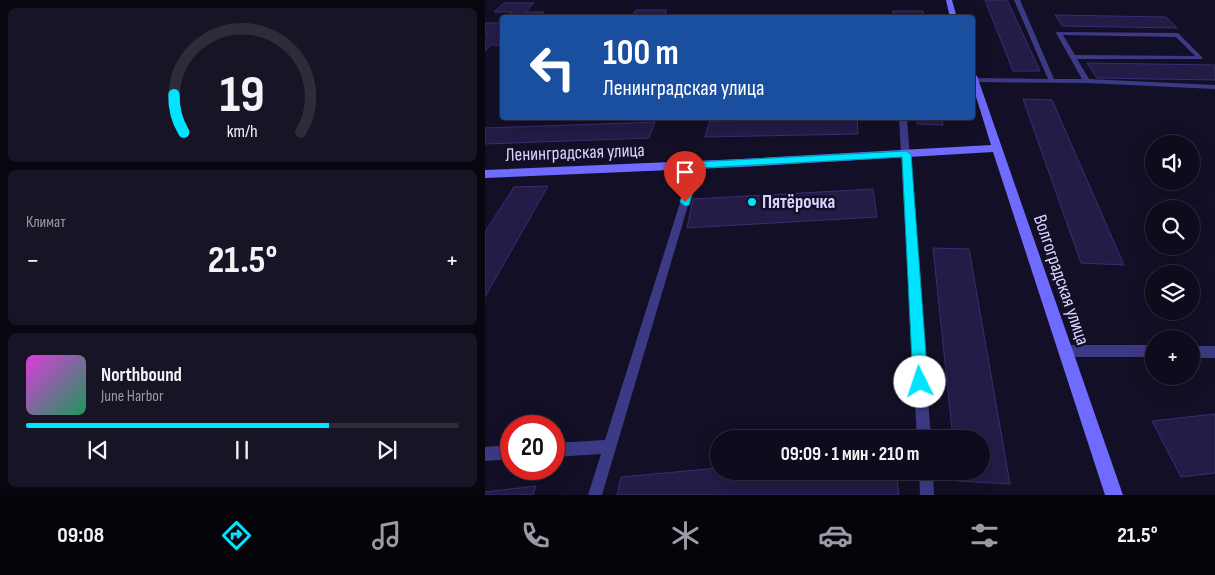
<!DOCTYPE html>
<html lang="ru">
<meta charset="utf-8">
<style>
:root{--surface:#0e0b1c;--page:#171425;--text:#f1f3f6;--muted:#9b9ba3;--line:#2e2b3b;--accent:#00e5ff}
body{margin:0;font-family:"Sofia Sans Condensed",sans-serif;background:var(--page);color:var(--text);height:100vh;display:flex;flex-direction:column;font-size:19px;white-space:nowrap}
*{box-sizing:border-box;margin:0}
p{font-size:16px;color:var(--muted)}
.icon{flex:none;width:28px;height:28px;fill:none;stroke:currentColor;stroke-width:2;stroke-linecap:round;stroke-linejoin:round}
.map{position:relative;flex:1;overflow:hidden}
.details{display:flex;flex-direction:column;gap:8px;padding:8px;background:#08060f;width:485px}
.details>*{flex:none}
.hud{position:absolute;left:15px;top:15px;width:475px;height:105px;border-radius:5px;box-shadow:0 5px 20px #0002,0 0 0 1px var(--line);background:#1a4fa0;color:#fff;overflow:hidden}
.controls{position:absolute;left:660px;top:135px;display:grid;gap:10px}
.controls a{display:grid;place-items:center;width:55px;height:55px;border-radius:50%;background:var(--surface);box-shadow:0 5px 20px #0002,0 0 0 1px var(--line);font-size:25px}
.speed{position:absolute;left:15px;top:415px;display:flex;gap:10px;font-size:25px;font-weight:700;text-align:center}
.speed>*{display:grid;place-content:center;width:65px;height:65px;border-radius:50%;background:var(--surface);box-shadow:0 5px 20px #0002,0 0 0 1px var(--line);line-height:1}
.speed .limit{border:8px solid #d22;background:#fff;color:#111}
.pin{position:absolute;display:grid;place-items:center;width:42px;height:42px;color:#fff;margin:-51px -21px;border-radius:50% 50% 50% 0;rotate:-45deg;box-shadow:0 0 5px #0007}
.pin .icon{rotate:45deg}
.me{position:absolute;width:55px;margin:-28px;rotate:356deg;stroke-linejoin:round;filter:drop-shadow(0 0 4px #0008)}
.turn{display:flex;align-items:center;gap:18px;height:105px;padding:0 20px;font-size:22px}
.turn .icon{width:65px;height:65px;stroke-width:2.5}
.turn b{display:block;font-size:35px;line-height:42px}
.big{font-size:38px;font-weight:700;line-height:1.1}
.details .card{flex:1;display:flex;flex-direction:column;justify-content:center;gap:8px;min-width:0;padding:0 18px;border-radius:8px;background:var(--page)}
.details .dial{align-items:center;gap:0}
.dial svg{height:130px;overflow:visible;fill:none;stroke:var(--line);stroke-width:7;stroke-linecap:round;text-anchor:middle}
.dial text{fill:var(--text);stroke:none}
.song{display:flex;align-items:center;gap:15px}
.cover{width:60px;height:60px;border-radius:8px;background:linear-gradient(135deg,hsl(300 70% 55%),hsl(150 70% 35%))}
.played{height:5px;border-radius:2px;background:linear-gradient(90deg,var(--accent) 70%,var(--line) 70%)}
.keys{display:flex;justify-content:space-around;direction:ltr}
.heat{display:flex;justify-content:space-between;align-items:center;font-size:28px;direction:ltr}
.trip{position:absolute;left:225px;top:430px;width:280px;height:50px;border-radius:25px;background:var(--surface);box-shadow:0 5px 20px #0002,0 0 0 1px var(--line);font-weight:700;line-height:50px;text-align:center}
.tabs{display:flex;height:80px;justify-content:space-around;align-items:center;background:#06040b;color:var(--muted)}
.tabs .icon{width:35px;height:35px}
.tabs .current{color:var(--accent)}
.tabs b{font-size:22px;color:var(--text)}
main{display:flex;flex:1;min-height:0}
.map>svg:first-child{display:block}
</style>
<main>
<section class="details">
<div class="card dial"><svg viewBox="0 0 100 80">
<path d="M14 69A42 42 0 1 1 86 69"/>
<path d="M14 69A42 42 0 0 1 8 46" stroke="#00e5ff"/>
<text x="50" y="56" font-size="32" font-weight="700">19</text>
<text x="50" y="72" font-size="11">km/h</text>
</svg></div>
<div class="card"><p>Климат</p>
<div class="heat"><a>−</a><b class="big">21.5°</b><a>+</a></div>
</div>
<div class="card">
<div class="song"><i class="cover"></i><div><b>Northbound</b><p>June Harbor</p></div></div>
<div class="played"></div>
<div class="keys"><svg class="icon" aria-label="previous" viewBox="0 0 24 24"><path d="M18 5L8 12l10 7zM5 5v14"/></svg><svg class="icon" aria-label="pause" viewBox="0 0 24 24"><path d="M8 5v14M16 5v14"/></svg><svg class="icon" aria-label="next" viewBox="0 0 24 24"><path d="M6 5l10 7-10 7zM19 5v14"/></svg></div>
</div>
</section>
<div class="map">
<svg width="730" height="495" viewBox="0 0 730 495">
<rect width="100%" height="100%" fill="#130f26"/>
<g fill="#241b47" stroke="#3b2d73">
<polygon points="500,0 522,0 555,71 528,71"/>
<polygon points="19,3 49,3 40,12 59,12 54,18 21,18 27,12 9,12"/>
<polygon points="151,10 182,10 178,18 146,18"/>
<polygon points="408,11 438,11 440,18 409,18"/>
<polygon points="570,15 681,17 692,28 577,26"/>
<polygon points="18,21 18,45 6,45 0,51 0,37 3,34 0,34 0,23 15,23"/>
<polygon points="602,63 730,65 730,80 612,78"/>
<polygon points="538,99 567,100 639,265 596,263"/>
<polygon points="372,118 373,134 220,137 225,121"/>
<polygon points="432,118 457,118 458,125 432,124"/>
<polygon points="170,122 164,138 0,144 0,128"/>
<polygon points="63,186 0,297 0,232 29,187"/>
<polygon points="388,189 392,217 202,228 208,199"/>
<polygon points="448,248 484,249 525,484 473,481 472,471 496,471 496,439 468,439"/>
<polygon points="730,414 730,473 696,477 667,421"/>
<polygon points="234,468 234,471 411,471 414,495 132,495 136,477"/>
<polygon points="51,486 48,495 0,495 0,492"/>
</g>
<g fill="none" stroke-linecap="round" stroke-linejoin="round">
<g fill="#3d3a85" fill-rule="evenodd">
<path d="M529,0H535L569,79H597L571,33L572,32L693,33L717,57V59H592L604,79L730,85V89L602,83L488,82V78H489L563,79ZM578,35L691,37L710,56L590,55Z"/>
<polygon points="414,118 422,118 446,439 432,439"/>
<polygon points="211,162 215,165 117,495 103,495 116,454 69,457 69,443 120,440 207,165"/>
<polygon points="580,345 669,345 669,357 580,357 576,355 574,351 576,347"/>
<rect x="706" y="346" width="24" height="12"/>
<polygon points="26,445 26,459 0,461 0,447"/>
<polygon points="434,471 448,471 449,495 435,495"/>
</g>
<g fill="#6f6bff" fill-rule="evenodd">
<polygon points="461,0 467,0 472,18 465,18"/>
<polygon points="488,73 492,76 638,495 620,495 508,152 256,167 0,178 0,170 256,159 506,145 488,87"/>
</g>
</g>
<polygon fill="#00e5ff" stroke="#0095a6" points="421,151 426,154 443,382 440,387 435,389 430,387 428,382 417,157 215,168 204,205 200,206 195,202 207,165 211,162"/>
<circle fill="#00e5ff" stroke="#130f26" stroke-width="2" cx="267" cy="202" r="5"/>
<g text-anchor="middle" dominant-baseline="central" stroke-width="5" stroke-linejoin="round" paint-order="stroke">
<g font-size="19" fill="#d9d4ff" stroke="#130f26">
<text transform="translate(90 153) rotate(-2)">Ленинградская улица</text>
<text transform="translate(576 280) rotate(71)">Волгоградская улица</text>
</g>
<g font-size="19" font-weight="bold" fill="#d9d4ff" stroke="#130f26" text-anchor="start">
<text x="277" y="202">Пятёрочка</text>
</g>
</g>
</svg>
<div class="controls">
<a><svg class="icon" aria-label="sound" viewBox="0 0 24 24"><path d="M4 9h4l5-4v14l-5-4H4zM17 9q2 3 0 6"/></svg></a>
<a><svg class="icon" aria-label="search" viewBox="0 0 24 24"><circle cx="10" cy="10" r="6"/><path d="M15 15l6 6"/></svg></a>
<a><svg class="icon" aria-label="layers" viewBox="0 0 24 24"><path d="M12 4l9 5-9 5-9-5zM3 14l9 5 9-5"/></svg></a>
<a>+</a>
</div>
<div class="speed"><div class="limit">20</div></div>
<div class="pin" style="left:200px;top:202px;background:#d93025"><svg class="icon" aria-label="arrive" viewBox="0 0 24 24"><path d="M6 21V4h12l-3 4 3 4H6"/></svg></div>
<svg class="me" style="left:435px;top:382px" viewBox="-20 -20 40 40"><circle r="19" fill="#fff"/><path d="M0-13L10 11 0 6-10 11z" fill="#00e5ff"/></svg>
<div class="trip">09:09 · 1 мин · 210 m</div>
<div class="hud">
<div class="turn"><svg class="icon" aria-label="left" viewBox="0 0 24 24"><path d="M17 20v-9H6M10 6l-5 5 5 5"/></svg><div><b>100 m</b>Ленинградская улица</div></div>
</div>
</div>
</main>
<nav class="tabs">
<b>09:08</b>
<svg class="icon current" aria-label="directions" viewBox="0 0 24 24"><path d="M12 3l9 9-9 9-9-9zM9 14v-3h6M13 9l2 2-2 2"/></svg>
<svg class="icon" aria-label="music" viewBox="0 0 24 24"><path d="M9 18V5l10-2v13"/><circle cx="6" cy="18" r="3"/><circle cx="16" cy="16" r="3"/></svg>
<svg class="icon" aria-label="phone" viewBox="0 0 24 24"><path d="M5 4h4l2 5-3 2q2 4 5 5l2-3 5 2v4C11 20 4 13 5 4z"/></svg>
<svg class="icon" aria-label="climate" viewBox="0 0 24 24"><path d="M12 3v18M4 7l16 10M4 17L20 7"/></svg>
<svg class="icon" aria-label="car" viewBox="0 0 24 24"><path d="M5 17H2v-5l4-1 3-4h7l3 4 3 1v5h-3M9 17h6M6 11h13"/><circle cx="7" cy="17" r="2"/><circle cx="17" cy="17" r="2"/></svg>
<svg class="icon" aria-label="filters" viewBox="0 0 24 24"><path d="M4 7h16M4 17h16"/><circle cx="9" cy="7" r="2"/><circle cx="15" cy="17" r="2"/></svg>
<b>21.5°</b>
</nav>
